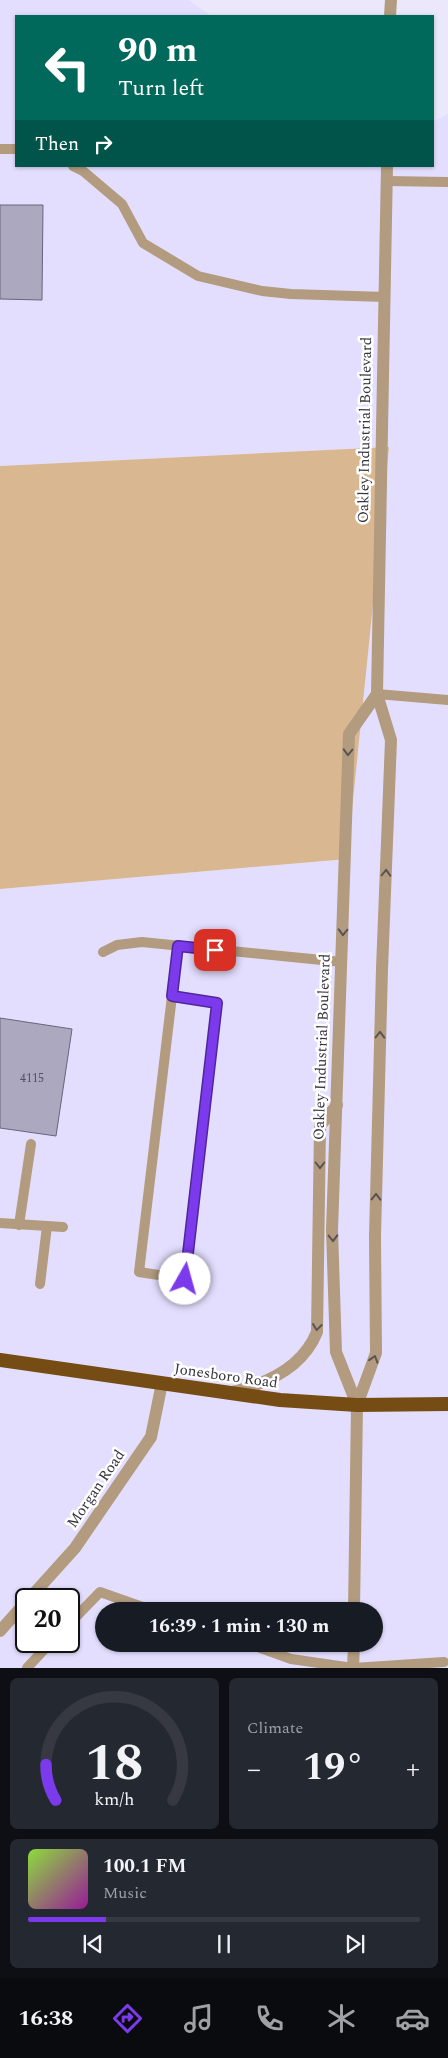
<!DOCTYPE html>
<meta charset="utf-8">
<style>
:root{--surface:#171b24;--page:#242831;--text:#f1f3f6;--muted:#9ea1a6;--line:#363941;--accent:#7c3aed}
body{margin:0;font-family:Spectral,serif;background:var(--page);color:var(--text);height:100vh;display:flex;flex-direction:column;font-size:19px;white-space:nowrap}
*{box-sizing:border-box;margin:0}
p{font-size:16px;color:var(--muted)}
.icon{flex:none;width:28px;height:28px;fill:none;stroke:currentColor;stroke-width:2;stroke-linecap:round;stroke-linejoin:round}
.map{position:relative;height:1668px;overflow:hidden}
.sheet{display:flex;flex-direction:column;gap:10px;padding:10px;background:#0d0f14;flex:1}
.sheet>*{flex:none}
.hud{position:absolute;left:15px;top:15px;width:419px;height:152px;border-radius:0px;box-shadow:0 1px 4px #0004;background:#00695c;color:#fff;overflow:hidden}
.speed{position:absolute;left:15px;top:1588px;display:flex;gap:10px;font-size:25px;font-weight:700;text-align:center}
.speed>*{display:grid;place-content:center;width:65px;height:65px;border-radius:50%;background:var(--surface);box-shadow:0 1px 4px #0004;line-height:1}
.speed .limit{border:2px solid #111;border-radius:8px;background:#fff;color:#111}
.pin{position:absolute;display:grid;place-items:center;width:42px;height:42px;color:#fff;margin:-21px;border-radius:10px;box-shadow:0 2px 8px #0006}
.me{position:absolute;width:55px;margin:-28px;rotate:7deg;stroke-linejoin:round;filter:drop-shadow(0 0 4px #0008)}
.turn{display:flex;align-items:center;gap:18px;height:105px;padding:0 20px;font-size:22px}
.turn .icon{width:65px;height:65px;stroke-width:2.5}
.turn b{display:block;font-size:35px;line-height:42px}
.then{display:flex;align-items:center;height:48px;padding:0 20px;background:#0003;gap:10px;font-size:19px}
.big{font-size:38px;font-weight:700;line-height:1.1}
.sheet .card{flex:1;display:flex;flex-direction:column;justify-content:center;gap:8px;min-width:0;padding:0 18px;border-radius:8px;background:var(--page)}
.sheet .dial{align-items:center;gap:0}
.dial svg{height:130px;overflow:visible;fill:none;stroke:var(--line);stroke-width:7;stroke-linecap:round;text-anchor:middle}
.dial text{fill:var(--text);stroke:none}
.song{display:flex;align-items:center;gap:15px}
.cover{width:60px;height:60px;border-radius:8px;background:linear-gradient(135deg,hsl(90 70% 55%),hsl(300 70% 35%))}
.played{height:5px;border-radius:2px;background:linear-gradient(90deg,var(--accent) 20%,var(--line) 20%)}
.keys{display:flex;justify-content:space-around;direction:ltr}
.heat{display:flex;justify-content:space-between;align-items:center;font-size:28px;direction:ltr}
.sheet .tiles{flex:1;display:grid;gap:10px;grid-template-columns:1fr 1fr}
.card:last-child{grid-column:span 2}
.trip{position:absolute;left:95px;top:1602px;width:288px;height:50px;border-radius:25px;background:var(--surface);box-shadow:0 1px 4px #0004;font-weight:700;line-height:50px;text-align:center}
.tabs{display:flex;height:80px;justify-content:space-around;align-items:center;background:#090b0e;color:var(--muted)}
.tabs .icon{width:35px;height:35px}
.tabs .selected{color:var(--accent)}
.tabs b{font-size:22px;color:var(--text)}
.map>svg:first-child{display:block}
</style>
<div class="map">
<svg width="448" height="1668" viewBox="0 0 448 1668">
<rect width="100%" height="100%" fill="#ebe8fc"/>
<path fill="#e3defe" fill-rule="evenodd" d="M0,0H189L211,16H16V166H432L433,122L448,114V1668H0V889L347,859L388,447L0,466ZM26,1599H69V1641H26ZM104,1611H374V1644H104Z"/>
<polygon fill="#d9b790" points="389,447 347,859 0,889 0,466"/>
<g fill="#aba8c0" stroke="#68647a">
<polygon points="0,205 43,205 42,300 0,299"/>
<polygon points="0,1018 72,1029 56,1136 0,1128"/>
</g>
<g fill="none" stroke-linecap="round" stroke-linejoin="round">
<g stroke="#b29b7f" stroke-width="10">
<polyline points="0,149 16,149"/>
<polyline points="73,166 83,171 122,204 143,243 198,276 262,291 291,294 385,297"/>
<polyline points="387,181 448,182"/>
<polyline points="377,694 448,700"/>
<polyline points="103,952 117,945 142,942 342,962"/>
<polyline points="172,996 217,1003 185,1279 139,1272 178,946"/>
<polyline points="0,1223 63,1227"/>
<polyline points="19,1225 31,1144"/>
<polyline points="40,1284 47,1226"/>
<polyline points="69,1624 100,1592 154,1611"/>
<polyline points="249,1644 291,1659 353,1668 444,1662"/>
<polyline points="27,1668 52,1641"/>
</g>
<g stroke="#b29b7f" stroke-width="12">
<polyline points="29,1599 75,1548 151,1437 162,1383"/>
<polyline points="354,1611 357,1405"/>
<polyline points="0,1631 26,1602"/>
<polyline points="353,1668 354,1644"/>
</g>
<g stroke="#b29b7f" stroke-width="12">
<polyline points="390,16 391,0"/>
<path d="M232,1392C266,1384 303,1367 317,1332L320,1126L337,1105"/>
<polyline points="357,1405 376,1353 375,1236 382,969 391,740 377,694 387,166"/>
<polyline points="357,1405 336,1352 332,1230 349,734 377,694"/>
</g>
<polyline stroke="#744c14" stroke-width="14" points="0,1360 280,1400 357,1405 448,1404"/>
</g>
<defs><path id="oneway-chevron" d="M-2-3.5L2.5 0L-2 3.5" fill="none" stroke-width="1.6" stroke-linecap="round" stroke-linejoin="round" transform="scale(1.25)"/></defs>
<g stroke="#5b5352">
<use href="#oneway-chevron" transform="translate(348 752) rotate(92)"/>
<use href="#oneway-chevron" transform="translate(386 873) rotate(-88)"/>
<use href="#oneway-chevron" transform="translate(343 932) rotate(92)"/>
<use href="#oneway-chevron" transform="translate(380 1035) rotate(-89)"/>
<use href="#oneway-chevron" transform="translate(320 1165) rotate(90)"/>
<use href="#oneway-chevron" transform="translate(376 1197) rotate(-89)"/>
<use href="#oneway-chevron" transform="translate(333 1238) rotate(89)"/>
<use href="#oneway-chevron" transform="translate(317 1327) rotate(97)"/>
<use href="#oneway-chevron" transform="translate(374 1359) rotate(-73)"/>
</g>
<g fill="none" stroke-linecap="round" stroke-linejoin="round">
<g stroke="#51269a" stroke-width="12">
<polyline id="route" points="185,1279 217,1003 172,996 178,946 215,950"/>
</g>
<use href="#route" stroke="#7c3aed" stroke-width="9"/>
</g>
<g text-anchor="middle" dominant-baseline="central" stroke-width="5" stroke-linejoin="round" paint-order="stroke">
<g font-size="12" fill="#53515e">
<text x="32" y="1078">4115</text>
</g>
<g font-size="15" fill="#36343e" stroke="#fff">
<text transform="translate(365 430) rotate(-89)">Oakley Industrial Boulevard</text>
<text transform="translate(322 1047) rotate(-88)">Oakley Industrial Boulevard</text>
<text transform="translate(226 1376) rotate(8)">Jonesboro Road</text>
<text transform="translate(96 1489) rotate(-56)">Morgan Road</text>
</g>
</g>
</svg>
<div class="speed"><div class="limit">20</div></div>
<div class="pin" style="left:215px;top:950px;background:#d93025"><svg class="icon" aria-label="arrive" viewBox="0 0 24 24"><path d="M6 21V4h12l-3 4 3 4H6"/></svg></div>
<svg class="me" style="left:185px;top:1279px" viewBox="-20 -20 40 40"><circle r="19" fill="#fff"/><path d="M0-13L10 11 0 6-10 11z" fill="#7c3aed"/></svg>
<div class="trip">16:39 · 1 min · 130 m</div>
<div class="hud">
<div class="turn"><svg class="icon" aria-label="left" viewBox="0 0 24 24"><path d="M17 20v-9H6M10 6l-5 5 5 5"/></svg><div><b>90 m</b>Turn left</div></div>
<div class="then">Then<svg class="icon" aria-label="right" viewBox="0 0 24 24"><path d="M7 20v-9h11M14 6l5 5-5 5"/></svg></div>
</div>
</div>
<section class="sheet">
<div class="tiles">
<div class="card dial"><svg viewBox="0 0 100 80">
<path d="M14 69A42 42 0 1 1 86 69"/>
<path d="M14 69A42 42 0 0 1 8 47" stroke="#7c3aed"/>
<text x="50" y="56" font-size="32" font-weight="700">18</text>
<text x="50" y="72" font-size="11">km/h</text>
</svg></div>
<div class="card"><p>Climate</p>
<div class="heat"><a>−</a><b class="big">19°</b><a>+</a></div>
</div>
<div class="card">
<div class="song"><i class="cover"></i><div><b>100.1 FM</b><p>Music</p></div></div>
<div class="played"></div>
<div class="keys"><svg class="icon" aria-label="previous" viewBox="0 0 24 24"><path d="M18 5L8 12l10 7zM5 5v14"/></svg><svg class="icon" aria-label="pause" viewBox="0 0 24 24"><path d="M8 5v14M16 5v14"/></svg><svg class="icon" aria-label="next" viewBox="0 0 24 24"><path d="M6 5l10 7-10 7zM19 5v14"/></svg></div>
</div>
</div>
</section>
<nav class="tabs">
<b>16:38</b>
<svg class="icon selected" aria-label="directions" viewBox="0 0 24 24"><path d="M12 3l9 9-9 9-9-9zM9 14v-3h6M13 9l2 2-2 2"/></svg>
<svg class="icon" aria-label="music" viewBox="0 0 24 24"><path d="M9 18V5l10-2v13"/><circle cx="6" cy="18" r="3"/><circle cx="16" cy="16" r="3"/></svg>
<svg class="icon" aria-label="phone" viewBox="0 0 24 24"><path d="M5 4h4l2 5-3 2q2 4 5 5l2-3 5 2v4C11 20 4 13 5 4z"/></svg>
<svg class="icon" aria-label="climate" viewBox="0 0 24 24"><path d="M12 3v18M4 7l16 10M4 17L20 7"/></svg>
<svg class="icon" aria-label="car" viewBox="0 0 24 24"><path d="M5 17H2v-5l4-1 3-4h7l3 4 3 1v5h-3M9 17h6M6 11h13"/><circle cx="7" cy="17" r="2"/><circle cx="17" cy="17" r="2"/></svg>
</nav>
